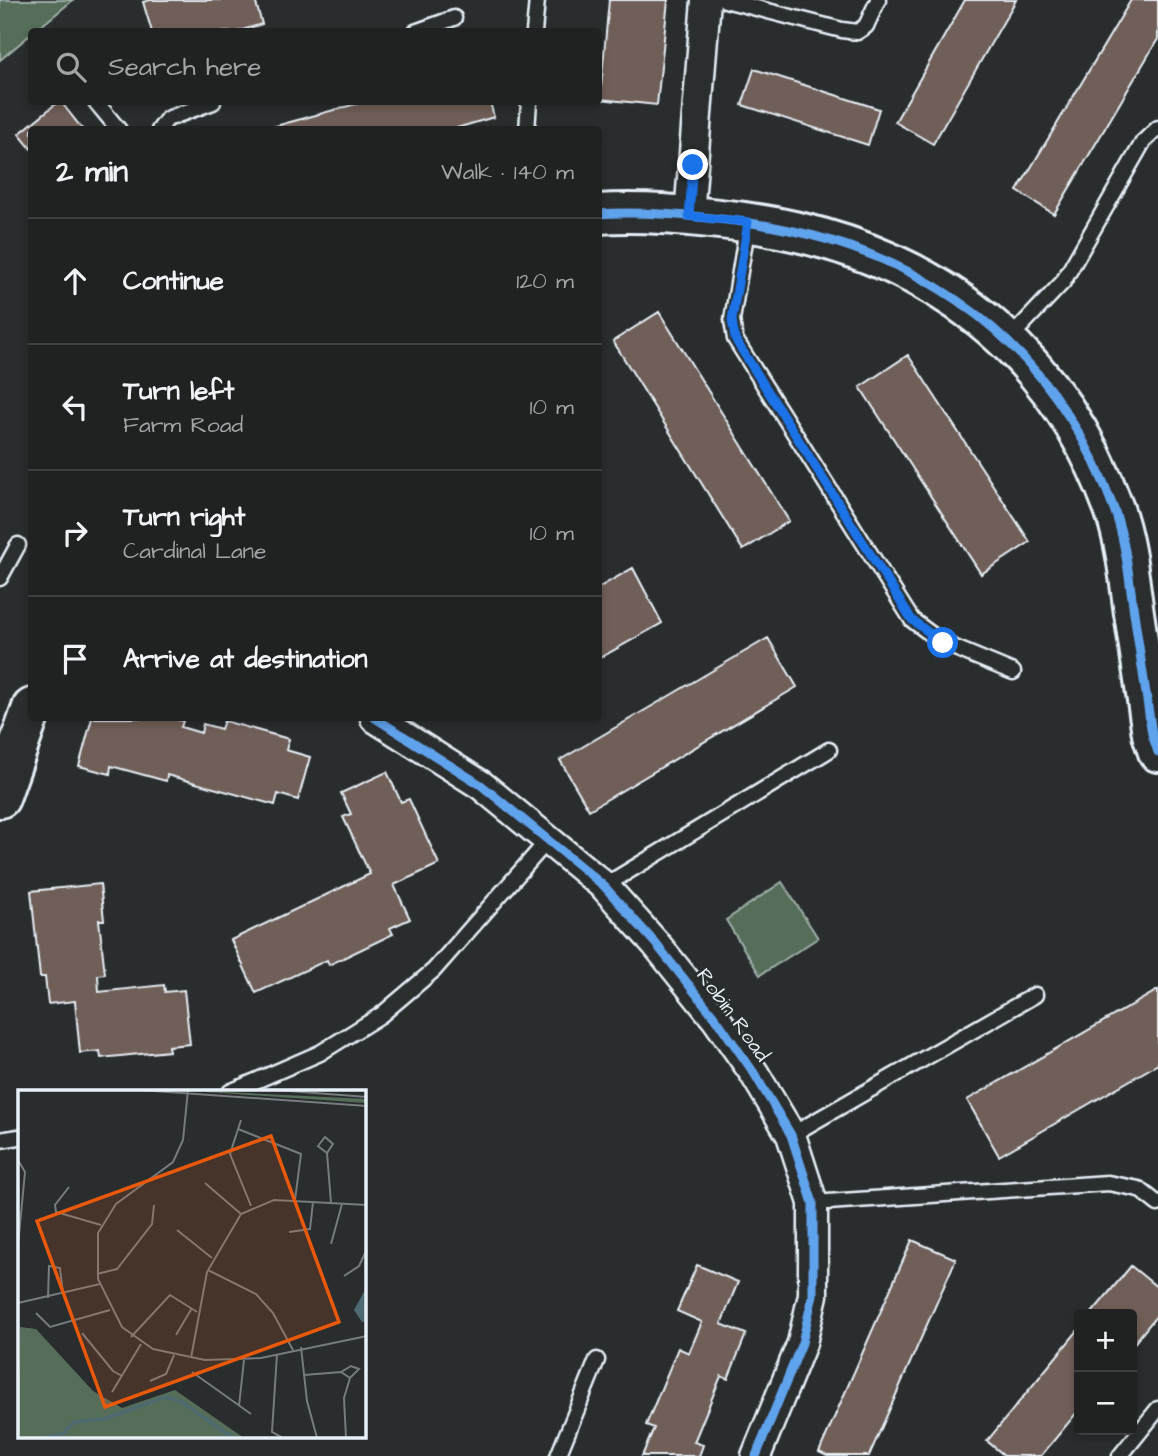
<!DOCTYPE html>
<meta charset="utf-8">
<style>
body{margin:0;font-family:"Architects Daughter",sans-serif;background:#282a2a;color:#f1f3f6}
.controls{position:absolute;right:21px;bottom:21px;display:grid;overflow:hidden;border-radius:7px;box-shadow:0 4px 10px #0003}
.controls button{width:63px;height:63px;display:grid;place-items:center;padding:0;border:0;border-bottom:2px solid #3d3f40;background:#202222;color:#f1f3f6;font:35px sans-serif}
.stop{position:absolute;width:21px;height:21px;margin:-16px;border:5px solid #1a73e8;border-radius:50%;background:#fff}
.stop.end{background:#1a73e8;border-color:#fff;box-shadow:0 2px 7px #0008}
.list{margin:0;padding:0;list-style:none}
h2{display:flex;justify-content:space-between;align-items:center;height:91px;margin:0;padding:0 28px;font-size:30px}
h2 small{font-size:23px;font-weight:400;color:#a2a4a5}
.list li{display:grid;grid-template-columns:46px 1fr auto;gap:21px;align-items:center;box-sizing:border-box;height:126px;padding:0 28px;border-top:2px solid #3d3f40}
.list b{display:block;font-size:26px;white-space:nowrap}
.list p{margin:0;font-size:23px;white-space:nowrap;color:#a2a4a5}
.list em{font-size:23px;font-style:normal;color:#a2a4a5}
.icon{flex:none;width:38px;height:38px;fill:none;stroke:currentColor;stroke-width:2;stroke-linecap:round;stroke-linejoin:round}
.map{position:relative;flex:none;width:1158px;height:1456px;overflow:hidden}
.search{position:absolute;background:#202222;box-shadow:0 4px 10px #0003;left:28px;top:28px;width:574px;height:77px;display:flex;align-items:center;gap:18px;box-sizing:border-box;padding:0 24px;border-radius:7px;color:#a2a4a5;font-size:26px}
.panel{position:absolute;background:#202222;box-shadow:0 4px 10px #0003;left:28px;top:126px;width:574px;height:595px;border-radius:7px}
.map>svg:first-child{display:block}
</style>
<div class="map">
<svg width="1158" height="1456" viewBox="0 0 1158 1456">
<rect width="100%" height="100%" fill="#2a2d2e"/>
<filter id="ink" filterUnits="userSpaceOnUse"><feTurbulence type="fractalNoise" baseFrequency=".0143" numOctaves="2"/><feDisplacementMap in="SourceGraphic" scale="14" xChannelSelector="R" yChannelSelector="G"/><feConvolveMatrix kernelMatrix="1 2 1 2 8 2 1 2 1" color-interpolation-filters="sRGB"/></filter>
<g filter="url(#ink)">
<path fill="#566d5a" stroke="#9fafa9" stroke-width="2" d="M0,0h73l-38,31 -3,1 -1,2 -31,26z
M782,882l36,56 -58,37 -34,-55z"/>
<path fill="#705e58" stroke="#e8f1f8" stroke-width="2" d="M150,0h105l7,24 -26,8h-84l-9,-30z
M609,0h59l-11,105 -57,-6z
M965,0h51l-83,144 -38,-22z
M1131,0h27v39l-104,175 -37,-23z
M754,69l125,40 -11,36 -126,-40z
M58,102h3l22,28h-51v20l-13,-16z
M363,102h127l4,15 -44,13h-178v-3z
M659,312l130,209 -46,29 -130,-209z
M908,355l122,187 -49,32 -121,-187z
M633,568l29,55 -64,36v-71z
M768,638l29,49 -208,123 -29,-50z
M92,718h79l12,3 -2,6 20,6 2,-9 18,5 3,-8 65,18 -3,11 24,7 -12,43 -20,-6 -3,11 -108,-30 -1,6 -55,-15 -1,8 -31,-8z
M387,772l14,30 8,-3 30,65 -45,21 16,34 -20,9 3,6 -64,31 -2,-5 -71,33 -25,-53 139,-66 -27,-57 8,-3 -10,-21z
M100,884l4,36h-5l6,54 -7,1 1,17 65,-7 1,7 19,-2 6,54 -22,2 1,5 -68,7 -1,-7 -20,2 -5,-52 -27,3 -3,-27h-5l-9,-86z
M1158,990v74l-159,92 -32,-56z
M912,1240l44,19 -87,197h-42l-8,-4z
M697,1265l41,17 -17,42 25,10 -18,45 -7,-3 -27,66 9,3 -4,11h-57l12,-28 -8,-3 32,-77 11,5 13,-31 -25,-11z
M1131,1266l27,22v26l-26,32v-32h-41z
M1079,1329v81l-38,46h-36l-18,-15z"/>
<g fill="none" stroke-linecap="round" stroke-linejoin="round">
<defs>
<path id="lane" d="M725,0l117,30 15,2 9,-6 12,-26
M415,32l39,-14
M534,32l3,-32
M96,102l23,28
M159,130l8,-11 46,-17
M527,130l2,-28
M748,223l-16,97 3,19 177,281 31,23 70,29
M1009,339l54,-57 80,-140 15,-14
M0,578l18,-33
M604,886l225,-136
M230,1092l90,-39 61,-38 53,-45 115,-131
M791,1135l244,-140
M0,1140l19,-3
M813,1203l295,-20 31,6 19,15
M558,1456l39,-96
M1120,1456l38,-47"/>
<path id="street" d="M689,216l17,-216
M375,718l106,67 123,101 52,58 61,76 37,53 37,62 22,68v92l-11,48 -46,113"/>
<path id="secondary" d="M598,214c37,-3 75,0 112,4 189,17 337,107 404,291 12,33 15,69 20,104 6,40 12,80 18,121l6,18
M0,798l32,-90"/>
</defs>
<use href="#lane" stroke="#e8f1f8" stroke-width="19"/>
<use href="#street" stroke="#e8f1f8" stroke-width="33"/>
<use href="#secondary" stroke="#e8f1f8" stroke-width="44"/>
<use href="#lane" stroke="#2a2d2e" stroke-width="14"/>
<use href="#street" stroke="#2a2d2e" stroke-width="28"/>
<use href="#secondary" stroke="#2a2d2e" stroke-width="38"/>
<defs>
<path id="cycleway" d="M598,214c37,-3 75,0 112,4 189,17 337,107 404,291 12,33 15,69 20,104 6,40 12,80 18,121l6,18
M375,718l106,67 123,101 52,58 61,76 37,53 37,62 22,68v92l-11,48 -46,113"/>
</defs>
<use href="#cycleway" stroke="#2a2d2e" stroke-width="13"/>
<use href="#cycleway" stroke="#60a3ed" stroke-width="9"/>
</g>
</g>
<g fill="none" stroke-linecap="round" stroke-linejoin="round" filter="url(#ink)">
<path stroke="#1a73e8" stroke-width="9" d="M693,165l-4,51 59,6 -16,98 3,19 177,281 31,23"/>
</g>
<g text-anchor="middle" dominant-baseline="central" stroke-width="5" stroke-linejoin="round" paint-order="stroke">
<g font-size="21" fill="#e8f1f8" stroke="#2a2d2e">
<text transform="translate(733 1015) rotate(54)">Robin Road</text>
</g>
</g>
<g transform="translate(18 1090)">
<rect width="348" height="348" fill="#2a2d2e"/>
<path d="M188,1l160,8v4l-160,-11zM2,237l16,2 57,62 29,17 53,-18 69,48h-226z" fill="#566d5a"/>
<path d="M348,198v34h-4l-8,-12z" fill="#4d6a70"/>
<path fill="none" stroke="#4d6a70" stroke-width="3.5" d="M25,348l20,-4 11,-12 30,-3 61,-22 17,5 51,36"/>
<path fill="none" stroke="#767b7f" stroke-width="2" d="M121,0l228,16M170,0l-5,50 -10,22 -57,42 -18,29v46l24,48 31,22 52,11 56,-2 106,-22M258,0l91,7M223,30l-11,34 21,52M220,39l63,25 -6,46M309,63l-9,-7 7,-9 8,7 -6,9 4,50M0,70l7,12 -7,73M187,93l36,31M51,97l-14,18 1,7 45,13M159,140l35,28M271,142l21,-3 3,-27M313,154l11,-40M190,180l48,24 17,19 20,37M79,184l20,-5 35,-45 2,-19M326,186l15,-10 8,-17M30,208l1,-32 11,2 3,26M0,213l82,-19M18,223l14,14 60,-17M64,243l31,38 9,5M158,245l16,-27M113,247l39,-42 27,17M283,257l6,54 10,37M259,264l-5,78 11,6M173,268l16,-86 34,-58 33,-14 93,5M174,282l59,42M286,285l37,-3 10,-6 8,3 -9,9 -9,-6M132,291l16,-7 8,-19M94,302l29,-48M221,316l5,-46M328,348l-2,-40 6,-20"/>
<path fill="#e8590c" fill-opacity="0.15" stroke="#e8590c" stroke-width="3.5" d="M253,46l68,186 -234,85 -68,-186z"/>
<rect width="348" height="348" fill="none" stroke="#e8f1f8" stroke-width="3.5"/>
</g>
</svg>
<div class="controls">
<button>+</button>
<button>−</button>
</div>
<div class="stop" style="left:943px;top:643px"></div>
<div class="stop end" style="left:693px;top:165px"></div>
<div class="search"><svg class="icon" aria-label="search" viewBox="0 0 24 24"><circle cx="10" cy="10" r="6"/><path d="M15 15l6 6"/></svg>Search here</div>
<section class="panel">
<h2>2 min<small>Walk · 140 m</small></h2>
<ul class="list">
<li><svg class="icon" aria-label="ahead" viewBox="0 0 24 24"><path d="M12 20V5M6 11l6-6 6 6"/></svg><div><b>Continue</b></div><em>120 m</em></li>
<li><svg class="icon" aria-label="left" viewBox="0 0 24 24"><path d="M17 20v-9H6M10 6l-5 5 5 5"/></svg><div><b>Turn left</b><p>Farm Road</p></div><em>10 m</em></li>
<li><svg class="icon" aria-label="right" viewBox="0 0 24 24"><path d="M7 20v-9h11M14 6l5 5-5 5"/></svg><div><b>Turn right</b><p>Cardinal Lane</p></div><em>10 m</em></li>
<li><svg class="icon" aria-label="arrive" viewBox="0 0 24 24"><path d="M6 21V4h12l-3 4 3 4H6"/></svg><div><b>Arrive at destination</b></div></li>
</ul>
</section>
</div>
